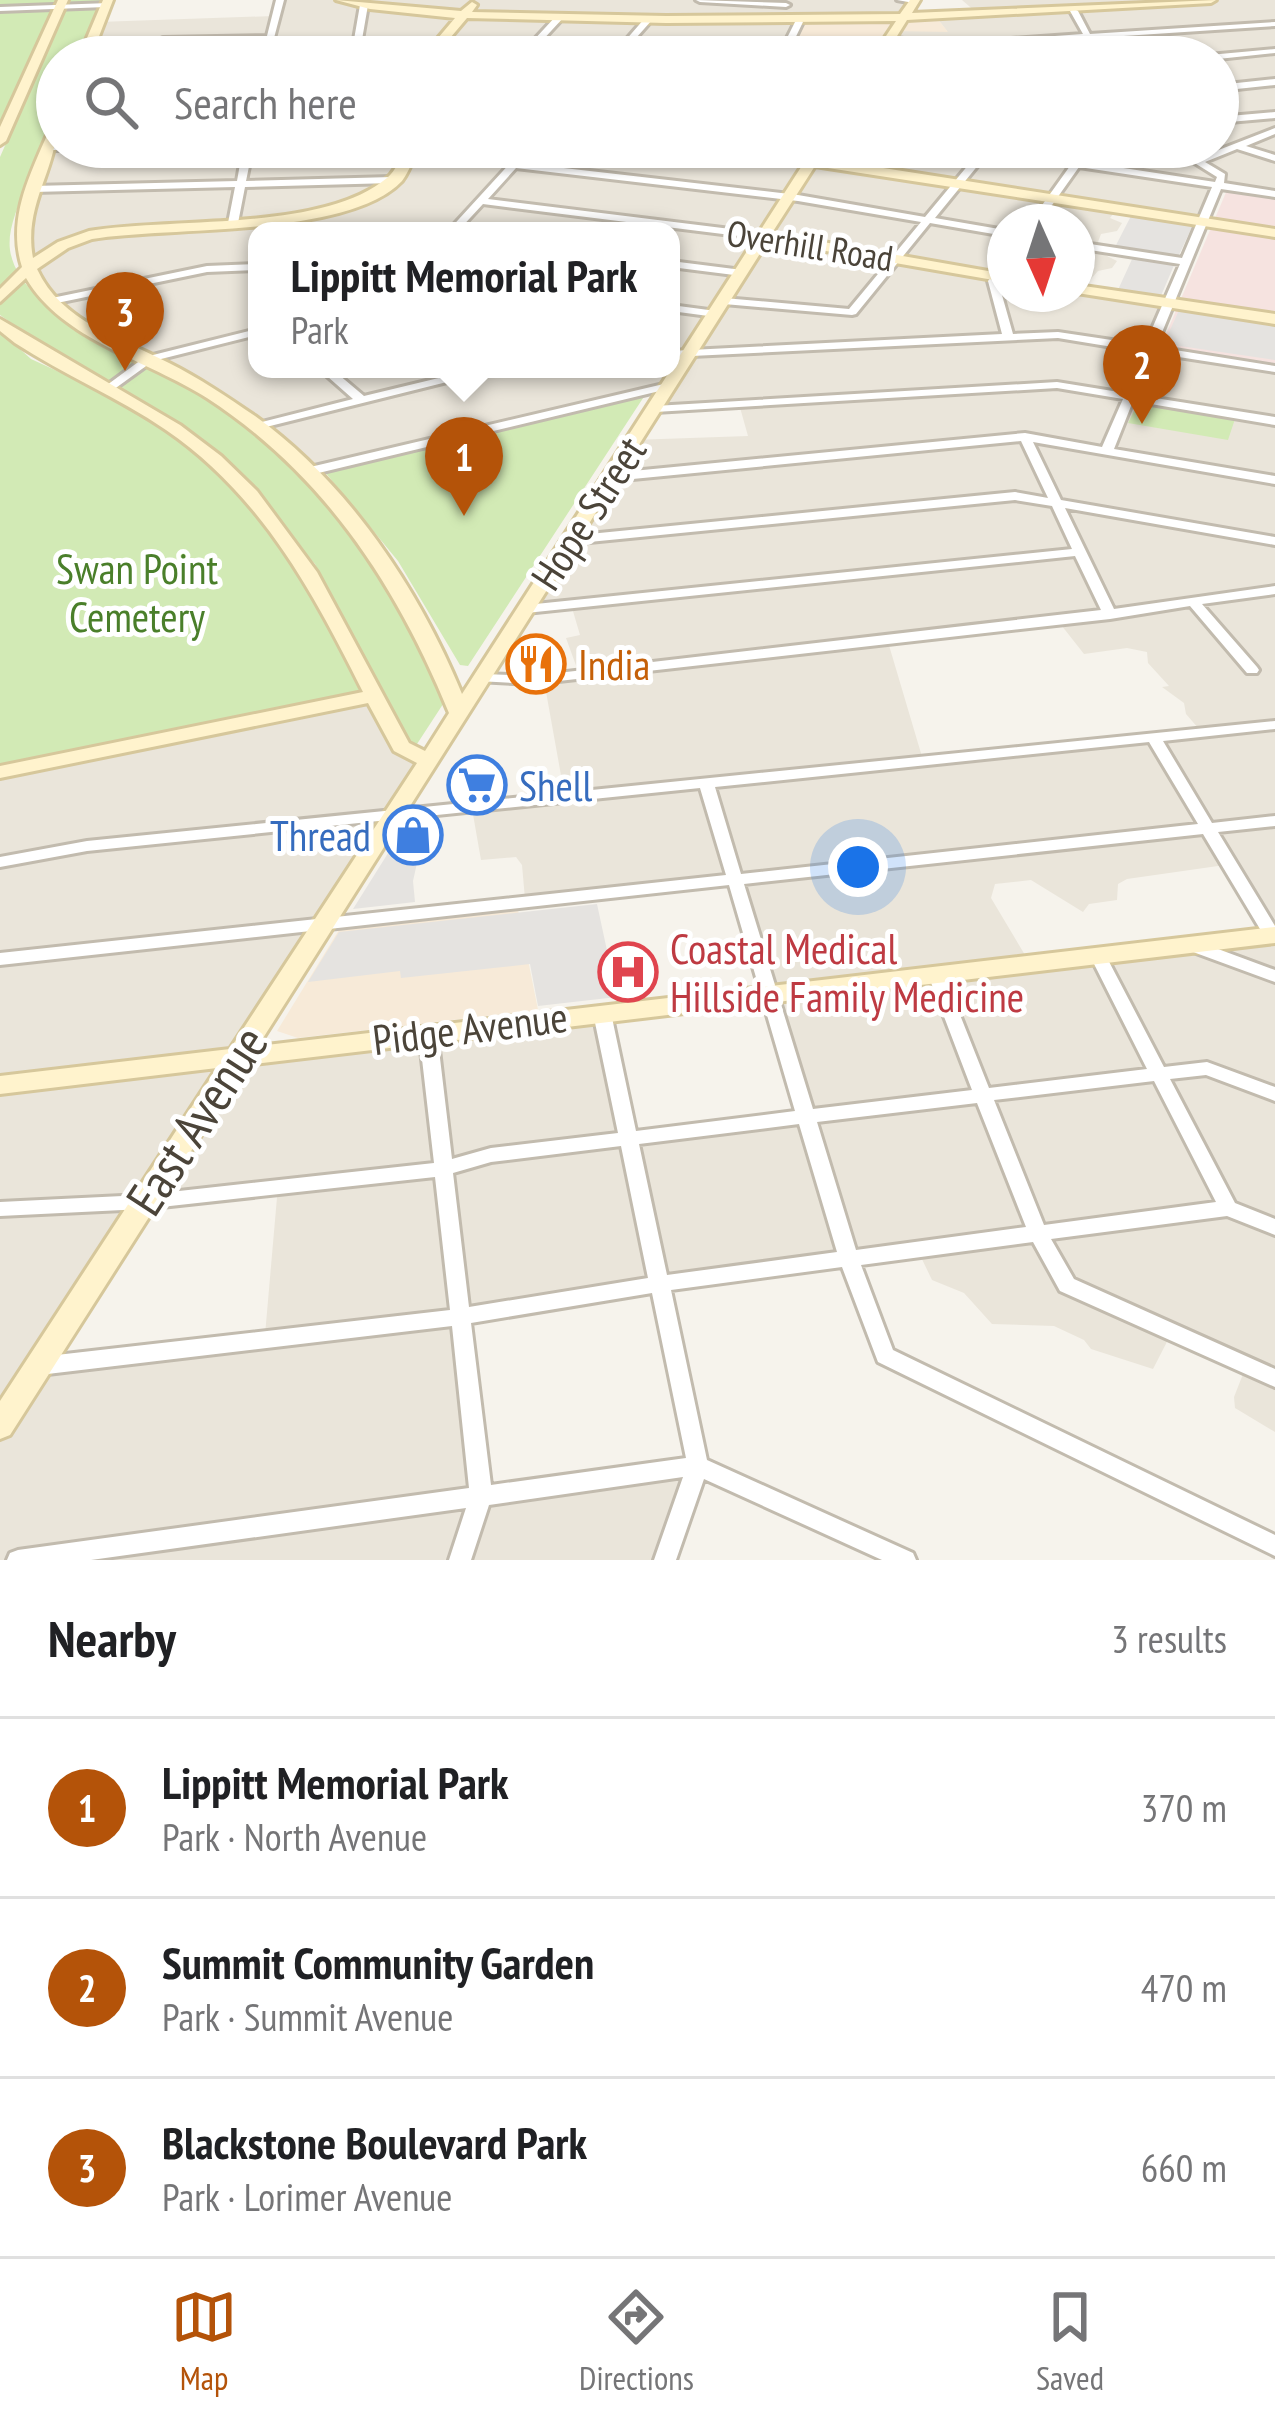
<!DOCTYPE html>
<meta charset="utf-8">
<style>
body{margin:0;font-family:"PT Sans Narrow",sans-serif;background:#f6f6f6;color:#202124}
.compass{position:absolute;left:987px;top:204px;width:108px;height:108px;border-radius:50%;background:#fff;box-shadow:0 3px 9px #0004;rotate:177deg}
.you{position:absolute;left:858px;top:867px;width:42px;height:42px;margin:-30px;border:9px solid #fff;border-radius:50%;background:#1a73e8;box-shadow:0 0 0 18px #1a73e833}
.badge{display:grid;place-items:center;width:78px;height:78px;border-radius:50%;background:#b45309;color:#fff;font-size:39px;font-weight:700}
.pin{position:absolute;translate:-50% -99px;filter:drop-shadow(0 3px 6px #0008)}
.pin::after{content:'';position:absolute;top:63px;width:42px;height:36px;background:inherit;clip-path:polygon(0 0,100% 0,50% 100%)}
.popup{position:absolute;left:248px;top:222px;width:432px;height:156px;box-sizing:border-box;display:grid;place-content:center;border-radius:24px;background:#fff;filter:drop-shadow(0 3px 9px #0005);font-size:39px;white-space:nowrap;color:#757577}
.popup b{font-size:45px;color:#202124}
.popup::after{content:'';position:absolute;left:50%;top:100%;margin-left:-24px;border:24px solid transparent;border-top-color:#fff}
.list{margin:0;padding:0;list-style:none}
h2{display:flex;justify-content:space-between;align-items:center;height:156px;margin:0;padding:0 48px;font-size:51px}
h2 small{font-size:39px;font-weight:400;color:#757577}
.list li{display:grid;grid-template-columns:78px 1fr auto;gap:36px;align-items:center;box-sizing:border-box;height:180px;padding:0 48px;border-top:3px solid #e0e0e0}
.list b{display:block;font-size:45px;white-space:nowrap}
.list p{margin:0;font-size:39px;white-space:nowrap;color:#757577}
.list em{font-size:39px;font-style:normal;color:#757577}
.icon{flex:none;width:66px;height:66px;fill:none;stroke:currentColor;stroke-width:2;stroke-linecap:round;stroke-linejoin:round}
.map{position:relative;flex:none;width:1275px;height:1560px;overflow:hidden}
.search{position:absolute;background:#fff;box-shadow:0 3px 9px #0004;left:36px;right:36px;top:36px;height:132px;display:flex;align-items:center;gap:30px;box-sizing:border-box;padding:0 42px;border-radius:66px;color:#757577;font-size:45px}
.sheet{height:696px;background:#fff}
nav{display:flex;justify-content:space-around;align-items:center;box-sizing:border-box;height:168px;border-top:3px solid #e0e0e0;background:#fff;font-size:33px;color:#757577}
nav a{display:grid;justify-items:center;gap:6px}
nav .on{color:#b45309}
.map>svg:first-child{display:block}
</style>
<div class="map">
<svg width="1275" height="1560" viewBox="0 0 1275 1560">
<rect width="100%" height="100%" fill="#f6f3ec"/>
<path fill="#eae5da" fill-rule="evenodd" d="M279,0h635l-12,17 -122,36 30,4h-726l14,-35 176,-6z
M962,0h313v193l-57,-8 -16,36 -85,-12 -7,9 12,5 -5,8 -16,3 -6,16 22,11 -5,7 -14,3 -15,17 84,14 -19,44 127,22v1064l-40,-24 -1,-11 11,-28 -74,-35 -18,35 -62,-20 -7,-9 -30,-14 -62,-2 -28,-31 -32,-13 -12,-25 -456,57 21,177 207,-26 -27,97h-665v-791l373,-75 26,48 27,10 -186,297 354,-38 34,127 177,-19 -72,-239 -208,19 -3,-34 -6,-8 -35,3 -10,-57 93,-11 -21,-117 35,-4 -12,-33 14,-3 -10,-34 -45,4 107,-165 116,-4 -9,-32 -86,4 10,-23 -357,86 -53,-46 -182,-106 -18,-17 -32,-58 36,-120v23h725l83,9 1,-8 6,-1h346v-90h-299l17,-11 -48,-9 5,-6h54l-11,-14 41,-4zM1005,222h72v72h-72zM257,231h414v138h-414zM1058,621l26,33 43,-6 20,4 1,11 21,23 -7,1 22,16 2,11 13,15 -276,31 -35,-118zM1225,865l44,67 -241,28 -37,-62 4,-14 36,-4 52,32 6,-8 28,-4 1,-16 9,-5zM278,1186l-13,149 -225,25 106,-160z"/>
<path fill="#f7ead8" d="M936,17l12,15 -55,-1 -4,7 49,6 -19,13 -140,-4 18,-31z
M518,910l20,100 -240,28 -21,-7 62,-101z"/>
<path fill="#f6e3e0" d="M1227,190l48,7v168l-114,-19z"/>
<path fill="#d2eab5" d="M0,0h63l-32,70 -9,2 6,4 -28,60z
M69,0h33l-22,57h-23c0,20 4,45 -2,64 -10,36 -50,93 -45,129 9,65 141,115 192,147 121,77 181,176 245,301l-30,46 -13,-1 -89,-179 -92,-103 51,60 99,173 -373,75v-438l31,28 148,68c-59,-39 -122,-70 -179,-112v-158z
M647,392l-179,274 -8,-1 -62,-104 -74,-90z
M1138,403l97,16 -7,21 -100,-17z"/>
<path fill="#e5e3e0" d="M1131,216l62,9 -15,32 -63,-10z
M1133,257l42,6 -15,35 -43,-6z
M1180,308l95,15v37l-102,-15 -8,-4z
M390,850l29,4 -6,27 2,21 -62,7z
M597,904l20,93 -79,9 -8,-42 -129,14 -1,-7 -92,11 31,-50z"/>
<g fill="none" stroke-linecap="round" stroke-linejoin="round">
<defs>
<path id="street" d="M276,0h8l-15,57h-8l4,-16 -102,1 -4,-2 4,-2 104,-2z
M696,0l90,3 4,2 -4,2 -86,-5z
M897,0h20l1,1 -4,2z
M109,3v4h-3l-106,4v-4z
M364,3l4,2 -9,52h-8l9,-52z
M1074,9l4,2 12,23 185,-12v4l-182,12 10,19h-8l-10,-18 -138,10 -62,-10 4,-2 51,7 143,-10 -13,-23z
M557,15l7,2 -37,40h-9z
M645,18l7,2 -16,18 144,14 15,-30 4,-2 4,2 -15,31 16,4h-29l-143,-15 -12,15h-9z
M970,49l45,6 4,2 -52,-4v-4z
M1275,49v4l-57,6 -13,-2 4,-2z
M1275,79v6l-57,6v-6z
M1275,112v6l-57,5v-6z
M1275,128v6l-29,12 29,9v6l-38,-12 -32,13 20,12 -1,9 51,8v6l-54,-8 -65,158 119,19v6l-122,-19 -17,42 139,22v8l-142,-24 -19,48 161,27v8l-242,-42 28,58 214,37v8l-210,-37 49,101 161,-23v8l-73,10 55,63 2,3 -2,3h-10l-57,-67 -80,13 -578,65 -54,-3 -2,-3 7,-4 49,2 569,-66 -26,-54 -549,57 -7,-4 7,-4 546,-56 -20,-43 -37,-6 -446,44 -6,-4 6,-4 446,-44 33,6 -27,-57 -409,40 -6,-4 6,-4 413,-40 77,14 21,-48 -66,-11 -402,24 -6,-3 6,-3 402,-24 68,11 18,-41 -85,-14 -387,19v-6l331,-17 -14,-53 13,-17 4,-1v10l-7,8 15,53 45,-2 87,13 35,-81 -103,-16v-6l105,16 30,-71 -133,-20 -39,55h-10l40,-56 -82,-13 -53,65 70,12v6l-75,-13 -74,91 -4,1 -128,-11 -5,-3 5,-3 125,11 72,-87 -123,-21 -282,-33 -28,31 275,34 5,3 -5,3 -280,-35 -25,27h-10l77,-84h10l-15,16 278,32 127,22 54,-65 -18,-5h32l81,14 16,-14h10l-16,15 131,20 2,-5 -48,-30h11l18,11z
M49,145h8v2h43l-5,3h-49l-2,-2z
M243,147h10l-7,34 146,-4 5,3 -5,3 -147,4 -7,36 -5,3 -5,-3 7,-36 -202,5 -5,-3 5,-3 204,-5z
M684,147h29l98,11 5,3 -5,3 -122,-14z
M671,261l71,9 5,3 -5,3 -71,-9z
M257,264v6l-50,2 -155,32 -5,-3 5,-3 155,-32z
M671,305l45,6 5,3 -5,3 -45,-6z
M257,329v6l-104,26 -40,29h-8l-2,-2 42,-31z
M319,369h13l32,27 83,-20 -7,-7h13l8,8 -2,2 -197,49h-8v-4l99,-25z
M668,383l4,1v4l-366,88 -6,-4 6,-4z
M1275,721v8l-112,12 49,82 63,-7v10l-57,6 57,94v14l-9,-1 -63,-105 -459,50 69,225 159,-19 -45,-118 2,-4h12l2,4 46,116 158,-19 -58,-115 2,-4h12l2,4 59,113 43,-5 68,25v14l-69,-26 -36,4 65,124 40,16v16l-48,-19 -176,23 23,40 201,90v18l-215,-96 -27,-49 -172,23 32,85 382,185v21l-397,-194 -36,-95 -171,23 36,170 206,93 3,7h-34l-178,-81 -28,81h-22l29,-83 -194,28 -18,55h-22l17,-52 -375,52h-84l3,-7 8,-3 451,-62 -17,-162 -413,49 -7,-3 -3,-6 3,-6 7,-3 411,-47 -15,-133 -292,32 -143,7v-14l143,-7 291,-32 -15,-130 3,-4h12l3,4 15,126 39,-11 127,-15 -25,-120 3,-4h12l3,4 25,118 159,-20 -66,-226 -729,80v-12l726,-78 -26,-87 -613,63 -87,16v-10l87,-16zM1149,742l49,82 -457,50 -26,-87zM1154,1081l62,121 -172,23 -50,-125zM977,1103l49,124 -170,23 -39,-128zM799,1124l38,128 -170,23 -28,-131zM621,1146l27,132 -179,29 -16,-134 38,-11zM652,1293l34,165 -195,27 -20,-162z
M1191,939l84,31v12l-90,-33 -2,-4 2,-4z"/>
<path id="secondary" d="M58,0h10l-62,141 -6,4v-18z
M103,0h10l-22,57h-12z
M336,0l125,11 11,-9 5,3 -5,7 194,4 234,-2 10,-14h10l-8,13 304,-13 -5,3 -304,17 -23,37h-12l24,-36 -230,2 -199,-5 -33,39h-12l33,-39 -85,-9z
M57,122c0,49 -34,82 -24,136l25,-16 31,-11c83,-14 233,1 298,-53 9,-7 13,-20 19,-31h12c-4,10 -9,25 -16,34 -54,57 -233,45 -310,58l-24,9 -31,21c24,53 84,69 132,94 30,15 58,34 86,53 93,67 164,173 207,278l352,-547h12l-7,11 456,71v8l-460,-71 -43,67 233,41v8l-237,-41 -510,805 1017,-119v16l-1029,122 -236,370 -10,4v-38l217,-333 -217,26v-18l230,-27 187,-286 -23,-12 -26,-48 -368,75v-12l363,-74c-50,-100 -102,-197 -197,-262 -48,-33 -102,-55 -151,-87l-15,-12v-12l180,106 41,31 36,35 60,81 92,171 16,8 24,-38c-52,-127 -125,-239 -242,-315 -58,-37 -145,-58 -181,-120l-26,24v-13l22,-22c-16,-50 10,-96 29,-141z
M1077,285l198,29v10l-198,-31z"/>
</defs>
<use href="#street" stroke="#c2bbae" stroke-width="6"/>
<use href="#secondary" stroke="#d6c79b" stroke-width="6"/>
<use href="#street" fill="#fff" fill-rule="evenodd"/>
<use href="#secondary" fill="#fff3cd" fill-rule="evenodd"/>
</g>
<defs>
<symbol id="restaurant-ring" viewBox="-11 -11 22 22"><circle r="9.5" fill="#fff" stroke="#e8710a" stroke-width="1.5"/><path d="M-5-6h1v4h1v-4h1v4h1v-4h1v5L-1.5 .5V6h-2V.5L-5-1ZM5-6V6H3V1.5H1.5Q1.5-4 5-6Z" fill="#e8710a"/></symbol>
<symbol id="supermarket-ring" viewBox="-11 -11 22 22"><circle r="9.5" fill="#fff" stroke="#3f7fe0" stroke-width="1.5"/><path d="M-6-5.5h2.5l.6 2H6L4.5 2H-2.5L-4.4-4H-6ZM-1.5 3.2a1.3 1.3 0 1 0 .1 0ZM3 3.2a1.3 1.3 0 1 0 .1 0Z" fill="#3f7fe0"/></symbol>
<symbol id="shop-ring" viewBox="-11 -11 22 22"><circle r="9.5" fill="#fff" stroke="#3f7fe0" stroke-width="1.5"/><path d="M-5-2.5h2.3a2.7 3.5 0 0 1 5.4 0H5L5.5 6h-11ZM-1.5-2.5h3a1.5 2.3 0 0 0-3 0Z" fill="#3f7fe0"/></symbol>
<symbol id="hospital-ring" viewBox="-11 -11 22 22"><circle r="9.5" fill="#fff" stroke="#e0444e" stroke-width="1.5"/><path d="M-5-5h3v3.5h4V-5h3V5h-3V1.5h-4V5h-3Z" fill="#e0444e"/></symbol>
</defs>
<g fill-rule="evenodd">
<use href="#restaurant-ring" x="503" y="631" width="66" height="66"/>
<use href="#supermarket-ring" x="444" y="752" width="66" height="66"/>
<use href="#shop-ring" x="380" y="802" width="66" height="66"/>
<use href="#hospital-ring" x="595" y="939" width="66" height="66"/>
</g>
<g text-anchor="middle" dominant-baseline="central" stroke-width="10" stroke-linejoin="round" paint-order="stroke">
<g font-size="36" fill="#4b4439" stroke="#fff">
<text transform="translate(810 245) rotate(9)">Overhill Road</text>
</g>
<g font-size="42" fill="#4b4439" stroke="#fff">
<text transform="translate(588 513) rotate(-57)">Hope Street</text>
<text transform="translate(470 1028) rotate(-7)">Pidge Avenue</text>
</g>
<g font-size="42" fill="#4a7f2a" stroke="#fff">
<text x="137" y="568">Swan Point<tspan x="137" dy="48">Cemetery</tspan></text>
</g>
<g font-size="42" fill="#c56008" stroke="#fff" text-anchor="start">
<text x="578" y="664">India</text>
</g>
<g font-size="42" fill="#366cbe" stroke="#fff" text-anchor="start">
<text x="519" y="785">Shell</text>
<text x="371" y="835" text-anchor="end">Thread</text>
</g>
<g font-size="42" fill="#be3a42" stroke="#fff" text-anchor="start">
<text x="670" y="948">Coastal Medical<tspan x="670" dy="48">Hillside Family Medicine</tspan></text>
</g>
<g font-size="51" fill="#4b4439" stroke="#fff">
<text transform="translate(196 1120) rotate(-57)">East Avenue</text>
</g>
</g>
</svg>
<svg class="compass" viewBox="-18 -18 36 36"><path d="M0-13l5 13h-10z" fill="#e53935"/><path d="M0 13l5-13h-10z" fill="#757577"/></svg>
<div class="you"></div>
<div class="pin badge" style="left:464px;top:516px">1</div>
<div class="popup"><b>Lippitt Memorial Park</b>Park</div>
<div class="pin badge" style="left:1142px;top:424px">2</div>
<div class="pin badge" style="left:125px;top:371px">3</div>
<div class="search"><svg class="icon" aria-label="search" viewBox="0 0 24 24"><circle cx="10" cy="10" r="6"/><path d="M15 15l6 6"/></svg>Search here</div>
</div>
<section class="sheet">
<h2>Nearby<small>3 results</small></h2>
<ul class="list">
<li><span class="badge">1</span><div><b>Lippitt Memorial Park</b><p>Park · North Avenue</p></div><em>370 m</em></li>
<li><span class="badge">2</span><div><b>Summit Community Garden</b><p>Park · Summit Avenue</p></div><em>470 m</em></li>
<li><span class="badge">3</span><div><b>Blackstone Boulevard Park</b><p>Park · Lorimer Avenue</p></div><em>660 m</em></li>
</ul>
</section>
<nav>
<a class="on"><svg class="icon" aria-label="map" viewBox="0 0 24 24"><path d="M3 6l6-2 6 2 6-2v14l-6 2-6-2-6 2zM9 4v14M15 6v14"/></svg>Map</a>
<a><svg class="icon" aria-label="directions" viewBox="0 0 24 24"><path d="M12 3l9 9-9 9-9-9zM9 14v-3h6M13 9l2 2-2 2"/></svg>Directions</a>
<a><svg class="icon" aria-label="saved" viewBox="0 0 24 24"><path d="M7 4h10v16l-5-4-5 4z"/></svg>Saved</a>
</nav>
